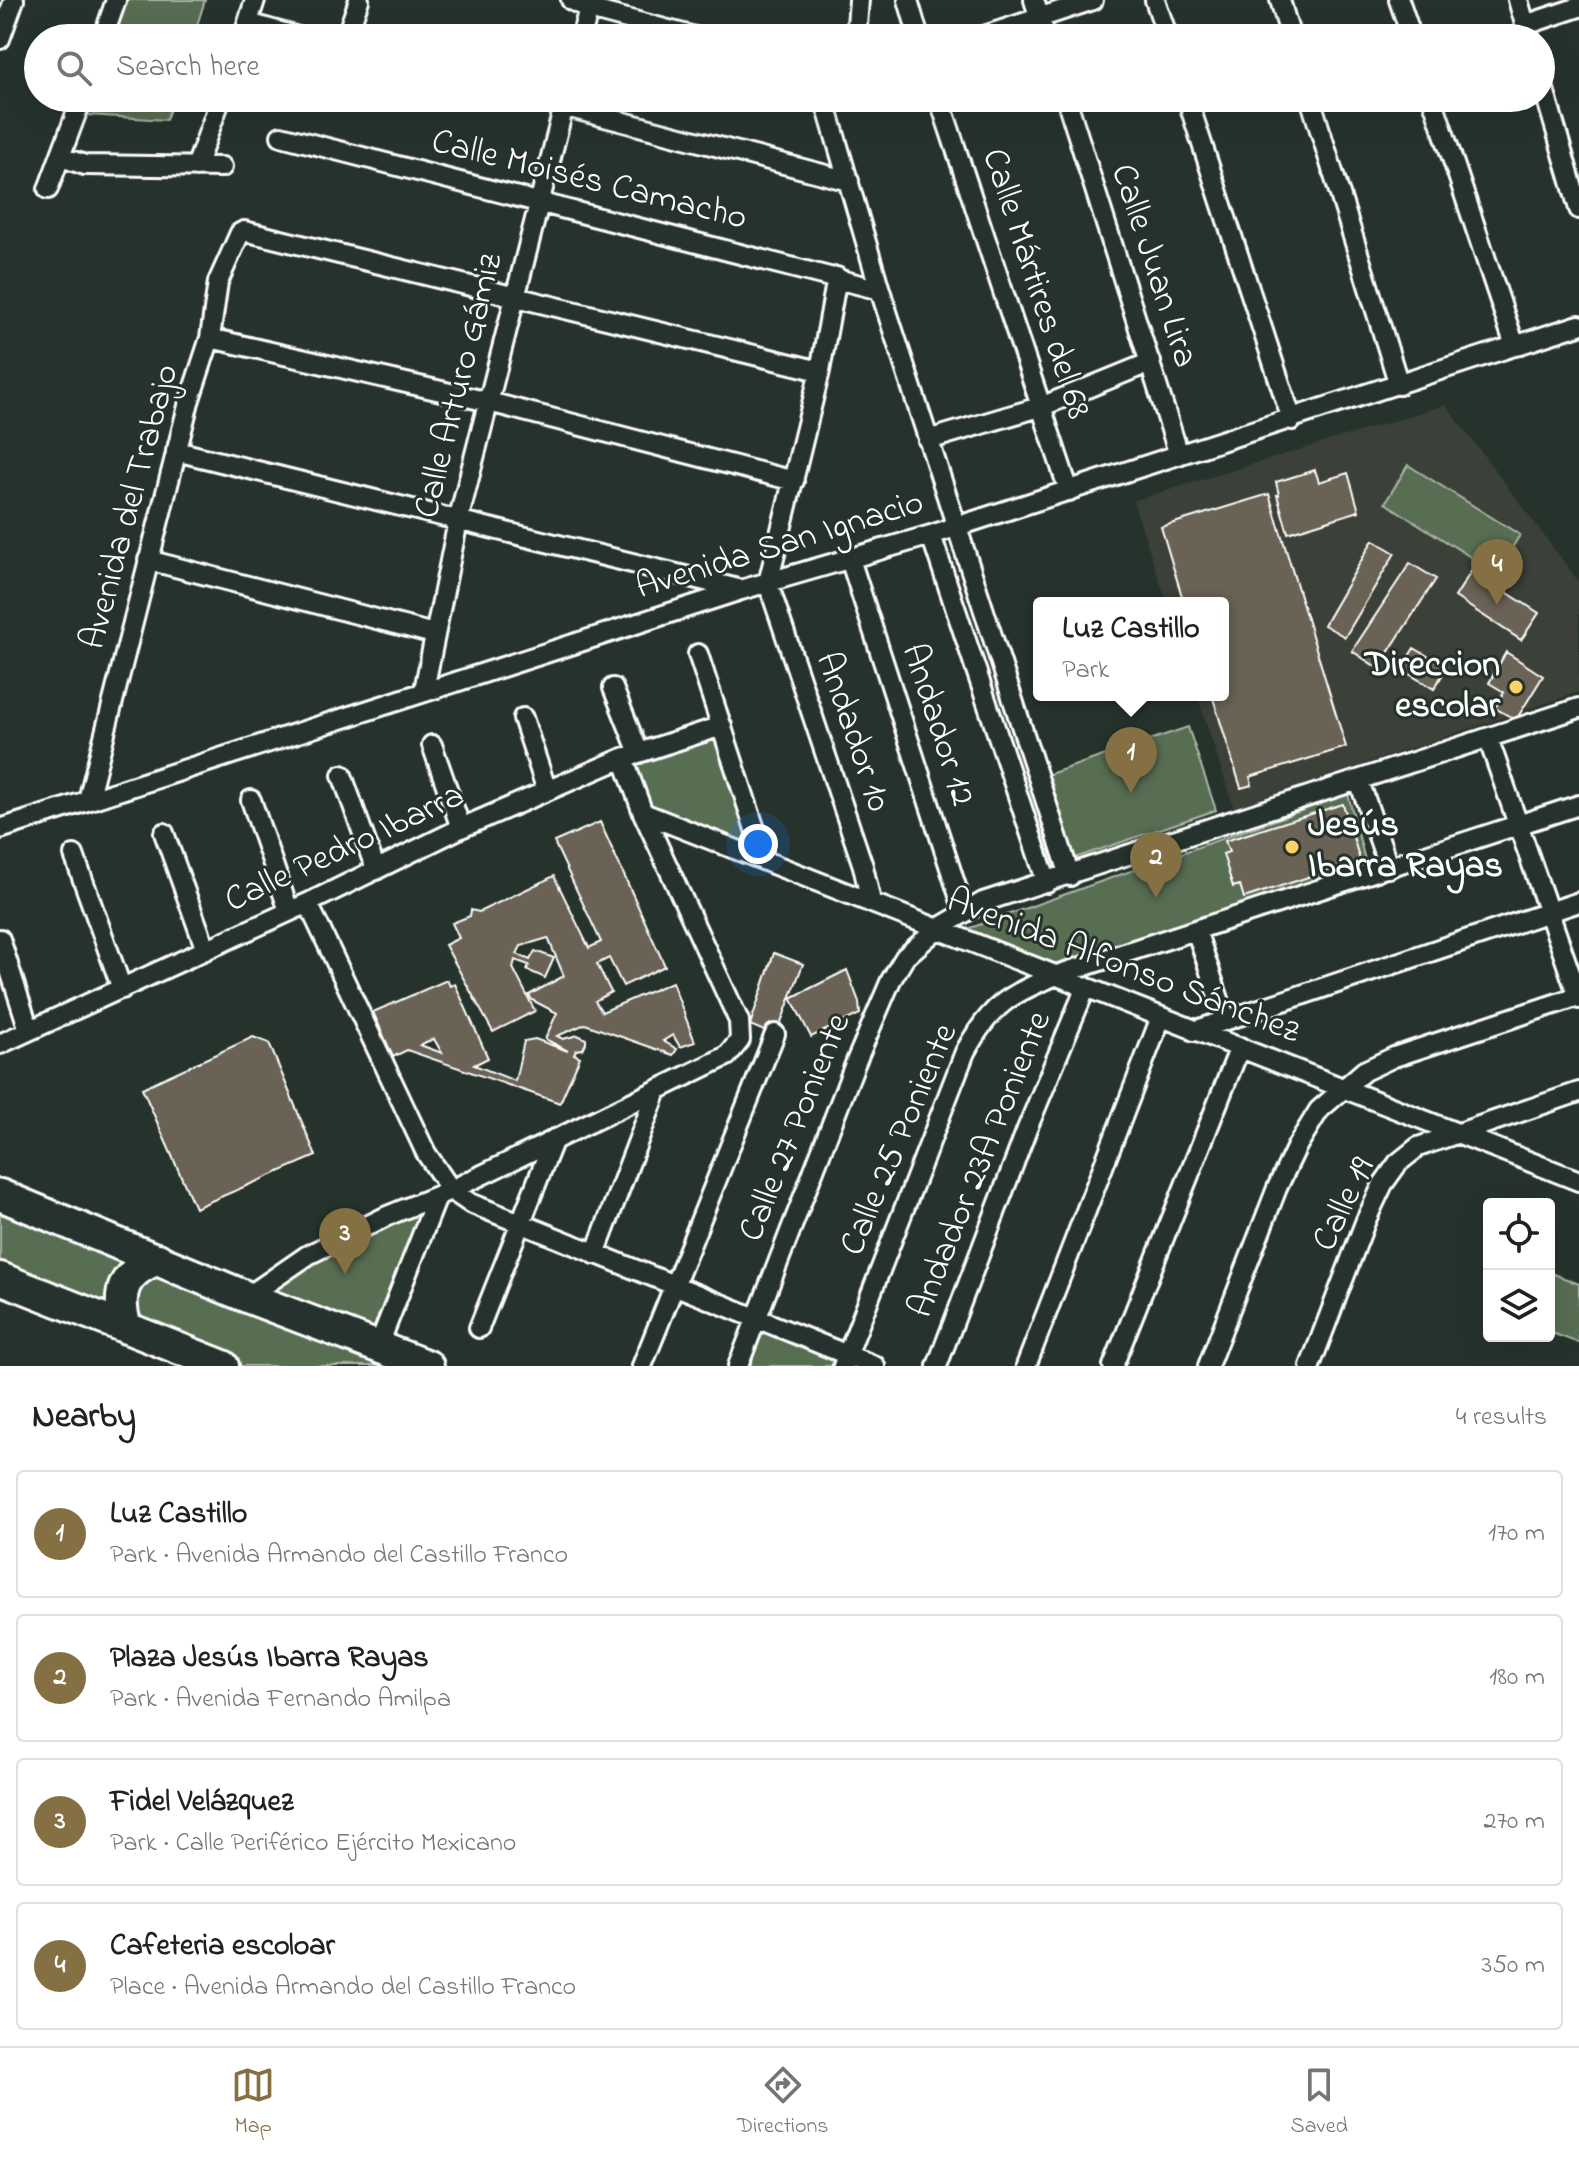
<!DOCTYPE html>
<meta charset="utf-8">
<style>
body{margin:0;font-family:"Indie Flower",sans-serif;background:#f2f2f2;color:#202124}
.controls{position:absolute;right:24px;bottom:24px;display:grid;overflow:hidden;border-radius:8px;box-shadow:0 8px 32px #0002}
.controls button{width:72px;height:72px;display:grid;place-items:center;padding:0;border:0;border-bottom:2px solid #e0e0e0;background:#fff;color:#202124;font:40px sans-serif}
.you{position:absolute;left:758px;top:844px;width:28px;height:28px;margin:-20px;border:6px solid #fff;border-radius:50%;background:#1a73e8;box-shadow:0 0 0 12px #1a73e833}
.badge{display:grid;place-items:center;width:52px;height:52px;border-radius:50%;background:#847042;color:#fff;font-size:26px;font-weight:700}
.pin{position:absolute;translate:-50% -66px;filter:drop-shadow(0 2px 4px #0008)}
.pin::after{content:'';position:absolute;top:42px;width:28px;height:24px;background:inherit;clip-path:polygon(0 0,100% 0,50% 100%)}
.popup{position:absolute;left:1033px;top:597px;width:196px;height:104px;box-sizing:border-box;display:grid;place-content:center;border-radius:8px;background:#fff;filter:drop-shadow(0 2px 6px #0005);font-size:26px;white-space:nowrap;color:#757577}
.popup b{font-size:30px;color:#202124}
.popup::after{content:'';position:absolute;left:50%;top:100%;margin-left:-16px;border:16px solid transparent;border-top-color:#fff}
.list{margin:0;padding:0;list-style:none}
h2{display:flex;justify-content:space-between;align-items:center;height:104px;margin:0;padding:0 32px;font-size:34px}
h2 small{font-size:26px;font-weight:400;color:#757577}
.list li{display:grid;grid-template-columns:52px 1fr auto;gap:24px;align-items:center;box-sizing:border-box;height:128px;margin:0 16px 16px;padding:0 16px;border:2px solid #e0e0e0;border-radius:8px}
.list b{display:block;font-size:30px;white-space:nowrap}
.list p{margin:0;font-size:26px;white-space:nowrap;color:#757577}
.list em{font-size:26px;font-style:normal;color:#757577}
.icon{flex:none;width:44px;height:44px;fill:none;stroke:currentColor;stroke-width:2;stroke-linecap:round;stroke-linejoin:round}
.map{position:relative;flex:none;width:1579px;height:1366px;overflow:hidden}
.search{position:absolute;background:#fff;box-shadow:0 8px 32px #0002;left:24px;right:24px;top:24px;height:88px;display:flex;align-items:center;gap:20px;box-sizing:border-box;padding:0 28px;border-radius:44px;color:#757577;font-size:30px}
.sheet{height:680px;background:#fff}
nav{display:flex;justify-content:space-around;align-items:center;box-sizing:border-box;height:112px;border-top:2px solid #e0e0e0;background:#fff;font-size:22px;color:#757577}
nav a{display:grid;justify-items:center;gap:4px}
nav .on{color:#847042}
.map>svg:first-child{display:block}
</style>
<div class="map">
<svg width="1579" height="1366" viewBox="0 0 1579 1366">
<rect width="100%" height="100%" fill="#26332d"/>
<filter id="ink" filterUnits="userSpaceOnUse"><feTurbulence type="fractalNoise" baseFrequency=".0125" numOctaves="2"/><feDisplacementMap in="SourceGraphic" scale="16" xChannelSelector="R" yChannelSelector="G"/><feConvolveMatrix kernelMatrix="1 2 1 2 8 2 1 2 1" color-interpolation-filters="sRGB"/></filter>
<g filter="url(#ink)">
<path fill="#3b4139" d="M1446,405l133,177v110l-345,116 -37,-113h26v-92h-56l-34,-102z"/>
<path fill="#586e52" stroke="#acb6a8" stroke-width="2" d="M128,0h77l-12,38h-79z
M94,98h80l-8,22 -78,-5z
M1408,465l112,70 -24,38 -111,-70z
M722,726l43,134 -122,-47 -20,-55z
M1188,727l28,83 -141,48 -28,-83z
M1348,794l18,70 -321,103 -89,-34z
M0,1197l146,61 -31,61 -115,-44z
M431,1202l-51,132 -115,-45 45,-31z
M151,1266l267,100h-190l-96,-37 -5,-36z
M1549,1272l30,12v59l-30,-11z
M757,1322l89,33 -5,11h-100z"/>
<path fill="#6b6254" stroke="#fff" stroke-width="2" fill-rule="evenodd" d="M1315,470l4,12 29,-9 11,38 -71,22 -11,-38h2l-3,-13z
M1269,494l77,253 -96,30 2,8 -11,3 -29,-93h11v-92h-39l-23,-76z
M1373,540l22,13 -50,84 -21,-12z
M1410,563l26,16 -58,89 -26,-17z
M1472,570l67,43 -18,27 -66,-43z
M1414,648l33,19 -13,22 -33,-20z
M1506,652l37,24 -27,44 -21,-12 9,-16 -15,-9z
M1343,804l17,56 -116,38 -4,-13 -7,2 -10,-33 6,-2 -4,-11z
M600,822l65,144 -42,20 -14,-28 -12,6 14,28 -16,9 7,11 70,-30 23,60 -15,5 -7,-12 -10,6 14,8 -4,6 -88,-31 -28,12 6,3 15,-4 8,4v4l-3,6 -7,1 -2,4 6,3 -20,46 -153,-53 -14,7 -20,-45 74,-32 3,6 5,-2 33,74 -14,7 41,16 9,-40 11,-2 33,12 -23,-12 12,-26 -25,-13 -3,-5 35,-19 -16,-38 -27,8 -4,8 13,6 5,-9 19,7 -9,20 -18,-8 2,-5 -14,-5 -2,8 22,43 -42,21 -48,-87 14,-7 -7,-15 18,-7 1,-6 8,2 75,-36 35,72 12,-6 -47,-100zM434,1039l8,14 -22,-8 6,-3z
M774,953l29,11 -27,72 -26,-11z
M847,970l12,32 1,12 -49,23 -20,-39z
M253,1037l16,6 47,113 -121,52 -53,-120z"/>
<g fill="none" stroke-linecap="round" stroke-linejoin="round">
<defs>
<path id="minor" d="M571,0l18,9 110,29
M908,0l11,38
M1034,0l12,38
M1155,0l13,38
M1280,0l11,38
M1399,0l13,38
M1518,0l11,38
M248,23l54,15
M1525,25l54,-18
M103,38l13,-38
M243,38l12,-38
M346,38l13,-38
M581,38l10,-38
M856,38l3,-38
M978,38l115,-38
M0,39l14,-39
M1541,79l38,130
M532,98l317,83
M824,98l56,192 190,586
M939,98l130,393
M1066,98l113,357
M1187,98l105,322
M1310,98l89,287
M1432,98l83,248
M281,136l599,154
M61,157l24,8 137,2
M196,167l25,-69
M48,189l34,-91
M210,338l279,64 305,79
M928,440l115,-34 108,-44
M176,451l562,138
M931,535l116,348
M850,559l114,352
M148,560l286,74
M768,583l95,283 8,36
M768,583l52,-212 17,-94
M698,654l67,206
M613,688l26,65
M424,690l34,-169 108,-423
M523,718l24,73
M1488,738l91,261
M432,745l29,83
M342,775l34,95
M1359,781l30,87
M88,800l101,-398 21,-64 8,-56 22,-49 4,-2 576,140
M251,800l38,111
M643,813l936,368
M0,829l741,-239 190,-55 648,-210
M164,833l42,117
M74,855l48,134
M308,903l118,250 25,37 19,13 405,163
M1196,930l30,90
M0,939l29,91
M1194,1031l385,-129
M0,1044l308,-141 153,-75 162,-70 99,-32
M595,1254l62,-163
M247,1297l61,-42 79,-39 64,-26 276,-134 13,-16 -1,-19 -96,-208 -20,-55
M479,1328l75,-189
M378,1347l59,-150
M642,1366l133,-332
M738,1366l117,-302 36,-84 14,-23 32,-28 46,-27 596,-194
M843,1366l122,-314c25,-46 44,-58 92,-77l522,-170
M937,1366l90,-237 59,-142
M1026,1366l135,-349
M1113,1366l127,-319
M1208,1366l69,-178 20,-42 22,-36 45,-39 30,-14 185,-61
M1310,1366l56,-146 17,-36 15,-21 20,-16 161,-55"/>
<path id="trunk" d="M0,1195l247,102 181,69
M0,1278l223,88
M126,1328c-10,-35 -4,-55 32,-69"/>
</defs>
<use href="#minor" stroke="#fff" stroke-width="24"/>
<use href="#trunk" stroke="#fff" stroke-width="36"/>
<use href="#minor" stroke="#26332d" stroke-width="18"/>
<use href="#trunk" stroke="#26332d" stroke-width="30"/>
</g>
</g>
<g fill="#ffd166" stroke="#26332d" stroke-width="3">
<circle cx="1516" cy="687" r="8"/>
<circle cx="1292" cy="847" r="8"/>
</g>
<g text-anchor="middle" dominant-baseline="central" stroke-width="6" stroke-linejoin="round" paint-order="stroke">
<g font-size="36" fill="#fff" stroke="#26332d">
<text transform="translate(589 181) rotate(14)">Calle Moisés Camacho</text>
<text transform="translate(1153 266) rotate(72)">Calle Juan Lira</text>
<text transform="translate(1035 284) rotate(72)">Calle Mártires del 68</text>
<text transform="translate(460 386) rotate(-76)">Calle Arturo Gámiz</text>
<text transform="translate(131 507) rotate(-75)">Avenida del Trabajo</text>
<text transform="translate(780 546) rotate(-17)">Avenida San Ignacio</text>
<text transform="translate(937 725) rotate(72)">Andador 12</text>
<text transform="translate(852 732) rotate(71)">Andador 10</text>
<text transform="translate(345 849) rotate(-25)">Calle Pedro Ibarra</text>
<text transform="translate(1123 967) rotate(21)">Avenida Alfonso Sánchez</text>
<text transform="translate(796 1128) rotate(-68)">Calle 27 Poniente</text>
<text transform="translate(900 1140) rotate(-67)">Calle 25 Poniente</text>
<text transform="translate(981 1165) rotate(-68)">Andador 23A Poniente</text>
<text transform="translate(1345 1205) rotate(-64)">Calle 19</text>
</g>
<g font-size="36" font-weight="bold" fill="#fff" stroke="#26332d" text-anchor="end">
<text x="1500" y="666">Direccion<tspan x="1500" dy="41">escolar</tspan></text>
<text x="1308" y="826" text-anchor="start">Jesús<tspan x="1308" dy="41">Ibarra Rayas</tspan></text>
</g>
</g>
</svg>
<div class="controls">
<button><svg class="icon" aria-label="locate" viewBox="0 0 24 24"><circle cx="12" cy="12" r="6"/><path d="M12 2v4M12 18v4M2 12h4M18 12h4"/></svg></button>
<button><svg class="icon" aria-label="layers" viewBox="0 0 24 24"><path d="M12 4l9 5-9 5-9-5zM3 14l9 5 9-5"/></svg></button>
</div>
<div class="you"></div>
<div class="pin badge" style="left:1131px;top:793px">1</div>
<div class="popup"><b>Luz Castillo</b>Park</div>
<div class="pin badge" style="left:1156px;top:898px">2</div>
<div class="pin badge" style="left:345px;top:1274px">3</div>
<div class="pin badge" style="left:1497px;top:605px">4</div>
<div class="search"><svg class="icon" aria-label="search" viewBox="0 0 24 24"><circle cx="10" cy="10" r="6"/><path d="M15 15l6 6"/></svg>Search here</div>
</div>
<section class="sheet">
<h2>Nearby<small>4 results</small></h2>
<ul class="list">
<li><span class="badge">1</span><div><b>Luz Castillo</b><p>Park · Avenida Armando del Castillo Franco</p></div><em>170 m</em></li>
<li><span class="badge">2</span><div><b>Plaza Jesús Ibarra Rayas</b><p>Park · Avenida Fernando Amilpa</p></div><em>180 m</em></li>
<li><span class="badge">3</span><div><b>Fidel Velázquez</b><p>Park · Calle Periférico Ejército Mexicano</p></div><em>270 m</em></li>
<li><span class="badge">4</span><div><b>Cafeteria escoloar</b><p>Place · Avenida Armando del Castillo Franco</p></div><em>350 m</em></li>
</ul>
</section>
<nav>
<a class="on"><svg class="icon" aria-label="map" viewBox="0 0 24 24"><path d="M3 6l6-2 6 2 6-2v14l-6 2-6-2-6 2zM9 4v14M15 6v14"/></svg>Map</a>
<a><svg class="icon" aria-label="directions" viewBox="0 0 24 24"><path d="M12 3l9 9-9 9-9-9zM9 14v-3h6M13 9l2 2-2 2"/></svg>Directions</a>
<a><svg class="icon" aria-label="saved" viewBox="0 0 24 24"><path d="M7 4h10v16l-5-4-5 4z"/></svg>Saved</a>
</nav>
